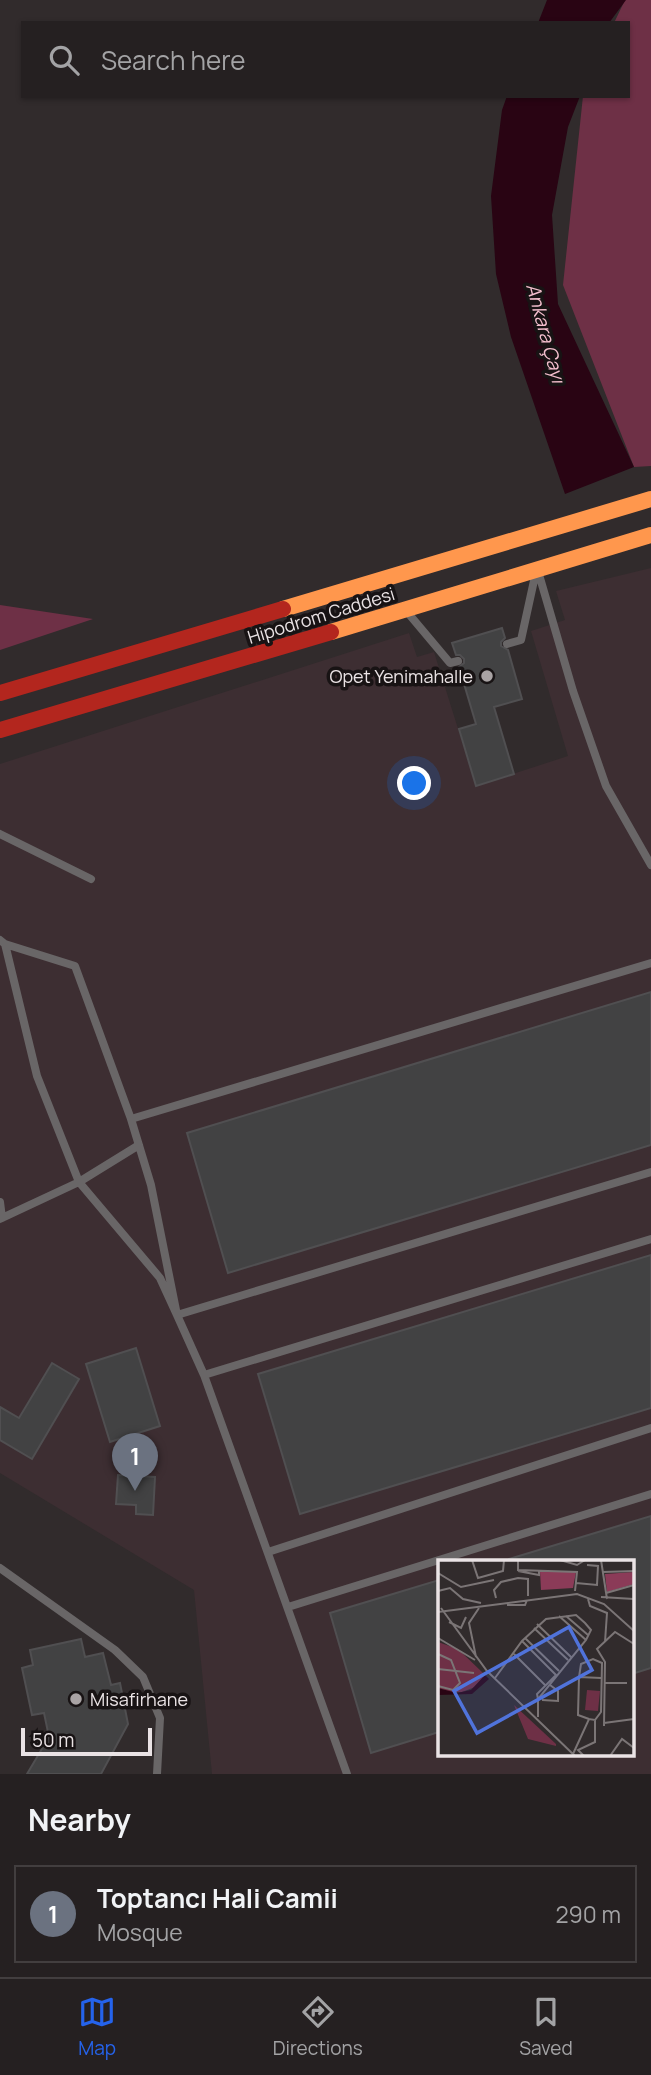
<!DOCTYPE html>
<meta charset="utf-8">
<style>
body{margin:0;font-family:Manrope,sans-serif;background:#312d2e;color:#f1f3f6}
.scale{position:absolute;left:21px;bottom:18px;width:131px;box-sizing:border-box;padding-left:7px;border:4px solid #eae3e5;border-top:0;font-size:19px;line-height:24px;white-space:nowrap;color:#eae3e5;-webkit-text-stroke:5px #181314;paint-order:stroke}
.you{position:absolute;left:415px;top:784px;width:24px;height:24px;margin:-18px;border:5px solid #fff;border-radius:50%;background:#1a73e8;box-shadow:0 0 0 10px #1a73e833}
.badge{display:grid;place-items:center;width:46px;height:46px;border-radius:50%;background:#2563eb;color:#fff;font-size:23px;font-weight:700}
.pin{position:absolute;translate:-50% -58px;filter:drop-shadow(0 2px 4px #0008)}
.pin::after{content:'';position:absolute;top:37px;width:24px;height:21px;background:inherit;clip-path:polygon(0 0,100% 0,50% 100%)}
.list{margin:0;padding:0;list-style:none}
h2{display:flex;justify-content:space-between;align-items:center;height:91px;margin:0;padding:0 28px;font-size:30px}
h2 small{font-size:23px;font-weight:400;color:#a3a3a5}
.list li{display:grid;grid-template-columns:46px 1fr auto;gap:21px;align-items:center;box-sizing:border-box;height:98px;margin:0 14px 14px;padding:0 14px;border:2px solid #423e3f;border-radius:0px}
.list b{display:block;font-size:26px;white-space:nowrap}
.list p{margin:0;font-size:23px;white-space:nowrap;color:#a3a3a5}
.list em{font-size:23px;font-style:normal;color:#a3a3a5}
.icon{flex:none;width:38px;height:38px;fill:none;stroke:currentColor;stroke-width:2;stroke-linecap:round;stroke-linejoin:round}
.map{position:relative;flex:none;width:651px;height:1774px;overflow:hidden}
.search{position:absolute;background:#252021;box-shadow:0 2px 5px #0004;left:21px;right:21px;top:21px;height:77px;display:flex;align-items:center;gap:18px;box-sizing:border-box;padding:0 24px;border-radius:0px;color:#a3a3a5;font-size:26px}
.sheet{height:203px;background:#252021}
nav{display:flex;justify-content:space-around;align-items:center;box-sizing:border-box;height:98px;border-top:2px solid #423e3f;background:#252021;font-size:19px;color:#a3a3a5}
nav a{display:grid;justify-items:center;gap:4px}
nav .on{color:#2563eb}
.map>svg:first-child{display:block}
</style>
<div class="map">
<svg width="651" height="1774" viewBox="0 0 651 1774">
<rect width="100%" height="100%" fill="#312b2c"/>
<path fill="#3d2e32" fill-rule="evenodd" d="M651,568v1206h-439l-18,-184 -194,-117v-709l409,-131 8,24 17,-5 42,134 92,-30 -37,-125 34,-11 -9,-29zM439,1562h193v193h-193z"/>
<path fill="#6e3046" d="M625,0h26v466l-17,1 -71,-182 20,-189h45v-73h-14z
M0,605l93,14 -93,31z"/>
<path fill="#290413" d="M547,0h79l-17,23h-71z
M507,96h73l-12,31 -16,88 6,89 76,163 -69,27 -54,-157 -15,-63 -5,-78 11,-86z"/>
<path fill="#424243" stroke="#504f51" stroke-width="2" d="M502,628l3,10 -4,4v4l7,4 14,49 -28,8 20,67 -38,12 -17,-57 17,-5 -17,-57 5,-4v-4l-4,-4h-4l-4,-12z
M651,992v153l-423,128 -41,-140z
M651,1255v153l-351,106 -42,-140z
M136,1348l24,78 -50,16 -24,-78z
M52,1363l27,16 -47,80 -32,-19v-33l19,11z
M118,1475l37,2 -2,38 -17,-1v-9l-20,-1z
M651,1516v152l-19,6v-112h-123v-3z
M439,1580v152l-68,21 -41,-140z
M81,1639l4,18 18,-4 8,32 9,-2 8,41 -27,50h-74l22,-37 -5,-24 -12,2 -10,-47 11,-3 -3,-15z"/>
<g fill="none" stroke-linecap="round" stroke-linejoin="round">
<path stroke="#696667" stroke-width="8" d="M538,571l35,120 33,95 45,79
M408,613l42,50 8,-2
M507,644l14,-4 14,-64
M0,834l91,45
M0,940l5,4 32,132 42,106 81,96 17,37 27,60 143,399
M5,944l70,22 56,153 20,66 26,130 474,-143
M131,1119l520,-156
M0,1202l2,16
M0,1219l79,-37 60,-37
M204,1375l447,-136
M268,1552l383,-124
M0,1568l115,82 28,27 17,41 -3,56
M288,1607l363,-113"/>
<path stroke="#ff974d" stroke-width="16" d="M283,609l368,-110
M331,632l320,-97"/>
<path stroke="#b3261e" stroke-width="16" d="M0,693l283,-84
M0,730l331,-98"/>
</g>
<g fill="#a9a3a4" stroke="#181314" stroke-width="2.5">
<circle cx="487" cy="676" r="7"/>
<circle cx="76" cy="1699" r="7"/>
</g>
<g text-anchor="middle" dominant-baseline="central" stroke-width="7" stroke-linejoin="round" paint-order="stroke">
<g font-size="18" fill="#eae3e5" stroke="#181314">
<text transform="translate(321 615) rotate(-17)">Hipodrom Caddesi</text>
</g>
<g font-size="18" fill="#eae3e5" stroke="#181314" text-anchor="end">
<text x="473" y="676">Opet Yenimahalle</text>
<text x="90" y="1699" text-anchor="start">Misafirhane</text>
</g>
<g font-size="19" font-style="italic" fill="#f4bfce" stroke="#181314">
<text transform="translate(546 333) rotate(75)">Ankara Çayı</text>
</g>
</g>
<g transform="translate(438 1560)">
<rect width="196" height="196" fill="#312b2c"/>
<path d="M0,82l20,7 24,23 3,3 -10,12 -13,5h-24zM149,130l13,1 -2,20 -13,-1zM76,145l42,39v2l-28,-7z" fill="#6e3046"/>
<path d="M102,11l36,1 -3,16 -32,2zM196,12v12l-27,8 -2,-18z" fill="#8b3b58"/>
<path d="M47,115l4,4 -17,15 -34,1v-7l19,5 14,-3z" fill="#290413"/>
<path fill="none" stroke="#7b7576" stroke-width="2" d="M34,0l6,18 25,-7 1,-11M80,0v10l59,2 -2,19M122,0l17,5 8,-5M163,0l6,39M80,11l21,4v-5M165,12l31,-1M0,13l23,14 33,-7M138,23l21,2 1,-19 -11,-1M0,31l12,-3 13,11 18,4M168,33l28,-8M163,37l33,2M58,38l-2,-8 7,-8 17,-4 10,1v17M150,39l2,7 17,7 -2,29M69,45h18l2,-5M3,48l46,63 88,85M0,52l139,-18 27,10 30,27M121,56l27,24M128,56l22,19M11,62l12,6 5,-11M99,64l34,33M96,68l34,32M0,78l37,22M87,78l34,33M84,81l34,34 -19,19 1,5M0,94l13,6 9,23 -7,7 -15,-4M76,94l31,31M38,97l-7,-34 10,-15M0,109l36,4M141,117l22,1M57,118l27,-37 24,-22 30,-4 9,8 6,7 -5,10 -48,59v18M167,123h22M104,140l16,1v-10l-8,-6M166,163l30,-4M166,166l1,-64 -8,-13 18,-17 19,12M135,194l16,-35 6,1 6,-8 1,-49 -9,-4 -12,5 -2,13 -1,38 11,4M146,196l-6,-6 17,-8v-22M172,196l12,-17 12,9"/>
<path fill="#5073db" fill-opacity="0.15" stroke="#5073db" stroke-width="3.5" d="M131,67l23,43 -115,63 -23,-42z"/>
<rect width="196" height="196" fill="none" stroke="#eae3e5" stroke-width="3.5"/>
</g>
</svg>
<div class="scale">50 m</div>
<div class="you"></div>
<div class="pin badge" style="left:135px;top:1491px;background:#6b7280">1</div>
<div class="search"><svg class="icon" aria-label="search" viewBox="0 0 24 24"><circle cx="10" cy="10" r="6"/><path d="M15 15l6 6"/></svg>Search here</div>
</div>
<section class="sheet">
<h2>Nearby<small></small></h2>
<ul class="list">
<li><span class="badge" style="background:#6b7280">1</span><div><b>Toptancı Hali Camii</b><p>Mosque</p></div><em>290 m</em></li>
</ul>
</section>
<nav>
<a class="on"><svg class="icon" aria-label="map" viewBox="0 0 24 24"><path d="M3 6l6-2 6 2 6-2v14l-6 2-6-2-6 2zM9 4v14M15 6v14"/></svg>Map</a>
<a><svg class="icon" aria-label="directions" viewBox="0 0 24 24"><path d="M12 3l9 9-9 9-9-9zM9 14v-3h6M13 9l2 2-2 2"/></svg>Directions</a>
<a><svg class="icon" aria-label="saved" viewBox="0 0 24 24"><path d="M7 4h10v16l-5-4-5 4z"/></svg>Saved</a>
</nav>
